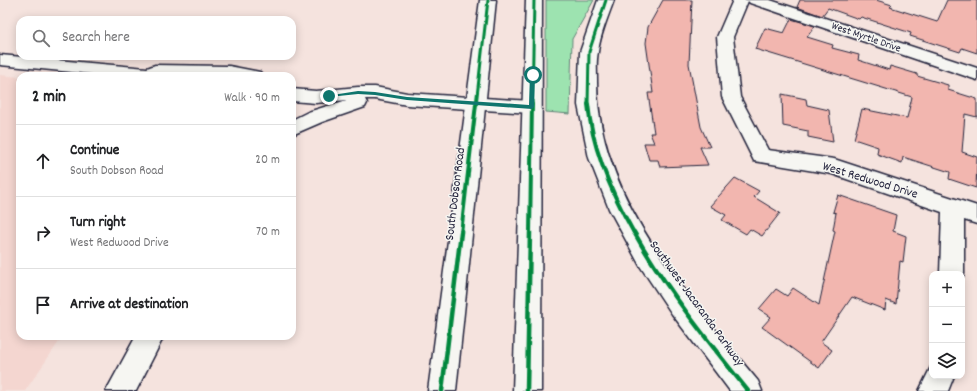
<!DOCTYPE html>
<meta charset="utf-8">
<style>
body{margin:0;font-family:Dekko,sans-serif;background:#f6f6f6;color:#202124}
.controls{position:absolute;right:12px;bottom:12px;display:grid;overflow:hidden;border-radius:8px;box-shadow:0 2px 10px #0003}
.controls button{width:36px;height:36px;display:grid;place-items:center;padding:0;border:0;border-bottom:1px solid #e0e0e0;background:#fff;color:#202124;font:20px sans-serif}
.stop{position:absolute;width:12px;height:12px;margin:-9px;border:3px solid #0f766e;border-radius:50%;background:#fff}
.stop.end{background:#0f766e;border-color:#fff;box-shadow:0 1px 4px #0008}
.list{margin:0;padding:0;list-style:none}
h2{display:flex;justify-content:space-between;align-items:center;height:52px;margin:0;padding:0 16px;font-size:17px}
h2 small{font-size:13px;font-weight:400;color:#757577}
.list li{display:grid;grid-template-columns:26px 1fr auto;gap:12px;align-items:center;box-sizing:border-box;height:72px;padding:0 16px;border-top:1px solid #e0e0e0}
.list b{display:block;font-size:15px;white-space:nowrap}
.list p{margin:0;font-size:13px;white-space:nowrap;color:#757577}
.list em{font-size:13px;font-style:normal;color:#757577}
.icon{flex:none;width:22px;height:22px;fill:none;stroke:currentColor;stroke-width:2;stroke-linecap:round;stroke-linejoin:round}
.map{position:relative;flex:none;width:977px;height:391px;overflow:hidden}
.search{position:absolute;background:#fff;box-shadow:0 2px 10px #0003;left:16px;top:16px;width:280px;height:44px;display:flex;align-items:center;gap:10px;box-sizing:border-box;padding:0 14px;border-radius:12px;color:#757577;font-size:15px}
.panel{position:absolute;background:#fff;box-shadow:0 2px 10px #0003;left:16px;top:72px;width:280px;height:268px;border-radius:12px}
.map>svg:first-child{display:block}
</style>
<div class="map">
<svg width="977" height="391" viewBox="0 0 977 391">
<rect width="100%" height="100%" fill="#f5e3de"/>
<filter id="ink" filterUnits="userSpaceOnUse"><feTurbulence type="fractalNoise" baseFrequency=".025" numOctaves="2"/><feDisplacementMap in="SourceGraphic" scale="8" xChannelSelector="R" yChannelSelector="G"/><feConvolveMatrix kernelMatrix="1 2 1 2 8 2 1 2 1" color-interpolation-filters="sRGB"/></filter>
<g filter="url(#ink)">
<path fill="#f4d6d0" d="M0,75l20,2v259h43l-38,55h-25z"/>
<path fill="#9de3b0" stroke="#608276" d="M546,0h48l-22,39 -2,75 -24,-2z"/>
<path fill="#f2b6af" stroke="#22223b" d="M663,0h29l-3,64 12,63 9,20h-10l8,18 -48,2 -2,-7h-9l-5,-17h10l-4,-10h4l-6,-40h5l-7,-50 2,-16z
M800,0h76l16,5 -2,2 47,15 10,-22h30v53l-15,-5 -2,4 -50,-16 1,-3 -50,-16 -2,2 -31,-11 -6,8 -25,-9z
M791,19l24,7 -8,11 26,8 -1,3 27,7 -1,5 31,10 1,-4 27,8v2l31,9v5l29,9v18l-12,-3 -3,38 15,5 -1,31 -27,-9 1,-7 -47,-15 -1,6 -25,-9 1,-7 -24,-8 8,-30 45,9 5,-21 -157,-48 10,-21 19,5z
M782,94l24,5 1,6 22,5 4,32 -25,-5v-6l-25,-5z
M735,178l24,13 -5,6 26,16 -18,23 -12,-7 -4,5 -24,-14 4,-5 -16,-9z
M838,195l58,20 -3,16 13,5 -3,26 -3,-1 -4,43 -10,-4 -1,10 -33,-13 -31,45 11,8 -13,18 -57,-41 9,-10 -12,-8 17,-20 11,7 6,-8 26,17 16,-74 -2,-1 3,-17 -3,-1z"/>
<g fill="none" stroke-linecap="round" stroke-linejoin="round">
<defs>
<path id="minor" d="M733,0h37l207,68v12l-227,-77 -2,-2 -15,36 7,60 28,53 66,9 143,47v18l-13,-4v54l-2,5v-5h-22l2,-62 -110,-38 -78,-13 -32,-64 -5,-60z
M0,55l147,13 8,-3 74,1 31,6 3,4h-150l-113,-11z
M358,87h17l32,6 125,8 7,2 2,4 -2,4 -7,2 -125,-8 -32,-6h-10l2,4 -2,4 -43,15 -30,13v-15l16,-8 39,-12 -31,3 -24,-2v-12l24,2z
M136,336h28l-28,55h-30z
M932,365v11h22l-6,15h-29z"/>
<path id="tertiary" d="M598,0h16c-6,17 -14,35 -16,52 -2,9 -1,19 -1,28 -1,116 91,216 161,301l4,10h-32l-58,-77 -32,-48 -31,-57 -20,-51 -11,-53 2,-53z"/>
<path id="secondary" d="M480,0h16l-40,391h-28z
M526,0h16l-1,391h-28z"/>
</defs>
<use href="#minor" stroke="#22223b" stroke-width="3"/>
<use href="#tertiary" stroke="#22223b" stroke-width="3"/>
<use href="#secondary" stroke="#22223b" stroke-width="3"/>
<use href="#minor" fill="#f6f6f2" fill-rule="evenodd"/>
<use href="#tertiary" fill="#f6f6f2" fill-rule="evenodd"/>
<use href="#secondary" fill="#f6f6f2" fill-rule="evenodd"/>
<defs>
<path id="cycleway-far2" d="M476,105l12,-105
M532,105l2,-105
M588,105l1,-53 17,-52"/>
<path id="cycleway-far1" d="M588,104c4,46 24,90 46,129
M461,233l15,-129
M530,233l2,-129"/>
<path id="cycleway" d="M634,232c32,57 73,108 114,159
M442,391l19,-159
M527,391l3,-159"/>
</defs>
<use href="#cycleway-far2" stroke="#f6f6f2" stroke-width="5"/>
<use href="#cycleway-far1" stroke="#f6f6f2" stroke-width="6"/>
<use href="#cycleway" stroke="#f6f6f2" stroke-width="7"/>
<use href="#cycleway-far2" stroke="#00873e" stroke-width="3"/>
<use href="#cycleway-far1" stroke="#00873e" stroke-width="4"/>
<use href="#cycleway" stroke="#00873e" stroke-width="4.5"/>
</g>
</g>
<path fill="#0f766e" d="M533,74l2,1 -1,32 -2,2 -125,-9 -32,-5 -17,-1 -29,3 -3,-1 32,-5 17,1 32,5 122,8 1,-30z"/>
<g text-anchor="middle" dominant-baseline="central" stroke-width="3" stroke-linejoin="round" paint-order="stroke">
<g font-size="11" fill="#22223b" stroke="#f6f6f2">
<text transform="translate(866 38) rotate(19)">West Myrtle Drive</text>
</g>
<g font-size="13" fill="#22223b" stroke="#f6f6f2">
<text transform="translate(870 181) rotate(17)">West Redwood Drive</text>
<text transform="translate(456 194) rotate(-83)">South Dobson Road</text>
<text transform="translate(696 304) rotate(54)">Southwest Jacaranda Parkway</text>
</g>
</g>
</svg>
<div class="controls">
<button>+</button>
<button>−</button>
<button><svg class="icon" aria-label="layers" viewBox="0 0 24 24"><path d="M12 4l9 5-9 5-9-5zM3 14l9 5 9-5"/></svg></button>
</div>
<div class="stop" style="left:533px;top:75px"></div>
<div class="stop end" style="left:329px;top:96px"></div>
<div class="search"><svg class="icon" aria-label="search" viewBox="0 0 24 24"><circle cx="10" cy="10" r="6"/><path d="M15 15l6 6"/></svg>Search here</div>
<section class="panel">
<h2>2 min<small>Walk · 90 m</small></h2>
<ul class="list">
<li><svg class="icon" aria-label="ahead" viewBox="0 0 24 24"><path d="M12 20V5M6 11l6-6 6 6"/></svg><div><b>Continue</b><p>South Dobson Road</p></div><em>20 m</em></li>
<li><svg class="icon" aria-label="right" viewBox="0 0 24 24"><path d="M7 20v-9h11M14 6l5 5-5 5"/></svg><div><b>Turn right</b><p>West Redwood Drive</p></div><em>70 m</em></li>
<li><svg class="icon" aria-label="arrive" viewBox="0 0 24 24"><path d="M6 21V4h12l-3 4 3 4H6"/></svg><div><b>Arrive at destination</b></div></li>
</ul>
</section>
</div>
